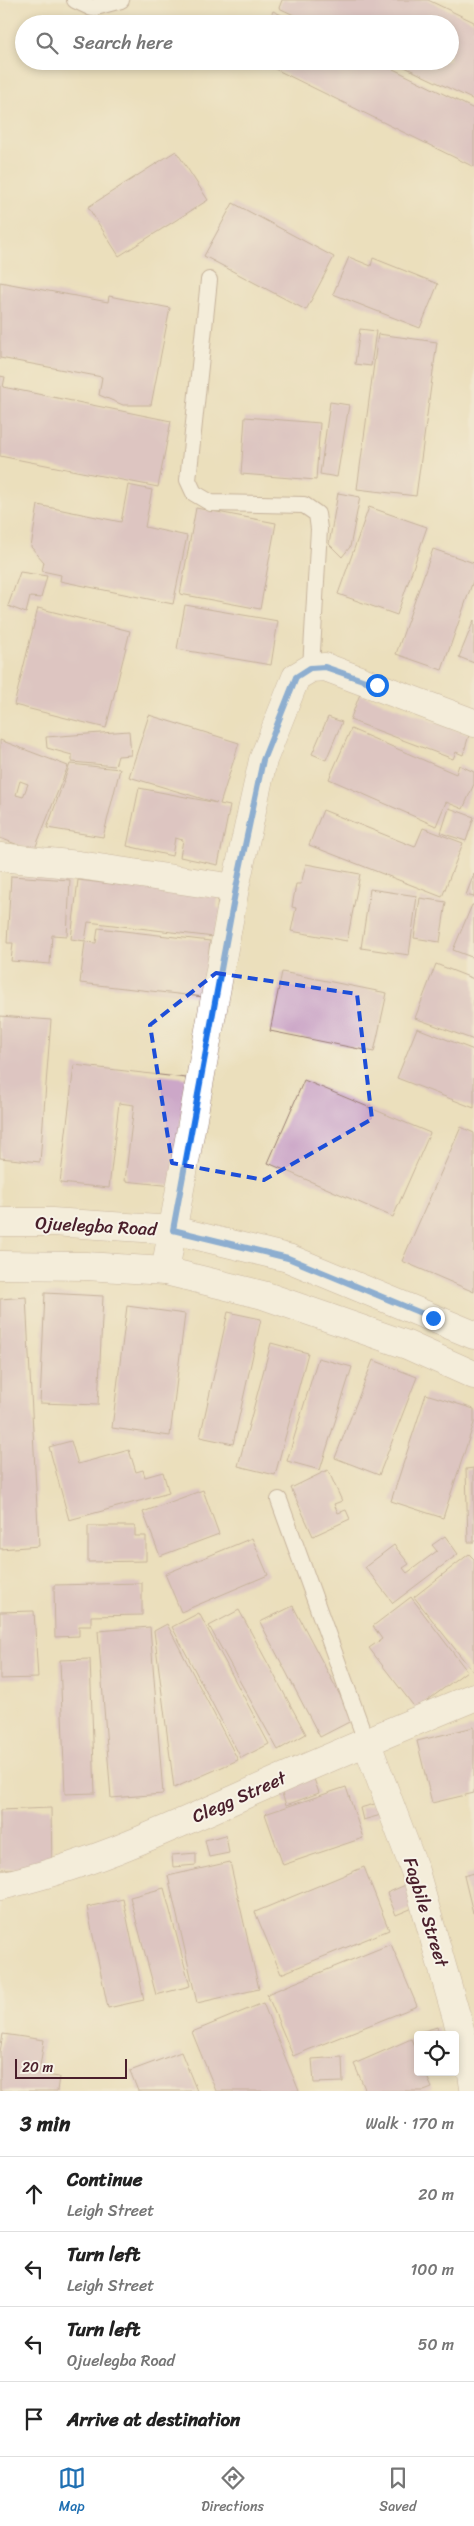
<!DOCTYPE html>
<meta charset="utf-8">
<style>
body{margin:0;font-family:Sriracha,sans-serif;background:#f2f2f2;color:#222}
.controls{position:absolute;right:15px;bottom:15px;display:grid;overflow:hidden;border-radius:5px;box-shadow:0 2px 8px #0003}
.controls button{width:45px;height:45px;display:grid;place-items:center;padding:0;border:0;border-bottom:1px solid #e0e0e0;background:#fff;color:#222;font:25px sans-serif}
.scale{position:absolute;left:15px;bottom:12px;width:112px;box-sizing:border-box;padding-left:5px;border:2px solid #4a1f2b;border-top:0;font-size:14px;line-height:18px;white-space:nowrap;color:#4a1f2b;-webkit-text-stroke:4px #f7f3e8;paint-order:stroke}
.stop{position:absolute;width:15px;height:15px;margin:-11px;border:4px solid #1a73e8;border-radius:50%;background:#fff}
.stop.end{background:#1a73e8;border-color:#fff;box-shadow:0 1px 5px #0008}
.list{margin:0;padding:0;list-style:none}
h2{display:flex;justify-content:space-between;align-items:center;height:65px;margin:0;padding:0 20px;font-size:21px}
h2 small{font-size:16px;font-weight:400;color:#767676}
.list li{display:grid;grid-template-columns:32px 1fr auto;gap:15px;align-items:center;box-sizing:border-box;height:75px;padding:0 20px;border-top:1px solid #e0e0e0}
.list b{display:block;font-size:19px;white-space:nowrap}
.list p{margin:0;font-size:16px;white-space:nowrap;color:#767676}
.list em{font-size:16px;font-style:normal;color:#767676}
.icon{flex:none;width:28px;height:28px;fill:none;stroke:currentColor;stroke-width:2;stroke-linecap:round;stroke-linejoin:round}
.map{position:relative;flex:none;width:474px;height:2091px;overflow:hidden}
.search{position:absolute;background:#fff;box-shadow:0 2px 8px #0003;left:15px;right:15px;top:15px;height:55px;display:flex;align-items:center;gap:12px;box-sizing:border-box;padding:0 18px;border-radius:28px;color:#767676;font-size:19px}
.sheet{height:365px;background:#fff}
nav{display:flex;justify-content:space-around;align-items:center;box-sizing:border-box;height:70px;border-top:1px solid #e0e0e0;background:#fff;font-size:14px;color:#767676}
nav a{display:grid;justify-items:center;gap:2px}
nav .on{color:#1f6fb2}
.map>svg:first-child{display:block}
</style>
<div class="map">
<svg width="474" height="2091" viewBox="0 0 474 2091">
<rect width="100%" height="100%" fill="#f7f3e8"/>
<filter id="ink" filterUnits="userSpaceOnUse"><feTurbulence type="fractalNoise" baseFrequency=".02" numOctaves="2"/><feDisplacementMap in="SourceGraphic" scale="10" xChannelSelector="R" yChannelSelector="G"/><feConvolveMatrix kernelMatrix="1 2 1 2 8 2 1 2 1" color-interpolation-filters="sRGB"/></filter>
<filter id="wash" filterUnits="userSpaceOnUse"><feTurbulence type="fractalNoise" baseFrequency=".0096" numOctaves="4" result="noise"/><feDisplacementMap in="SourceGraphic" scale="20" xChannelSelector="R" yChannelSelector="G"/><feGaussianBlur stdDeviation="1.12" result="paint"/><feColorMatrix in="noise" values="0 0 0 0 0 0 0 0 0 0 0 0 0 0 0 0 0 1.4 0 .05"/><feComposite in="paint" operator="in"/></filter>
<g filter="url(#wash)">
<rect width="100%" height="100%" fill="#ebdfbc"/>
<g id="blocks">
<path fill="#cca7c8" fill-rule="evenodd" d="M282,0h146l46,22v78l-82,-39h58v-37h-137l-34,-16z
M273,11l27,13h-33z
M259,61h118l97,48v58z
M176,151l32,49 -89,56 -31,-49z
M233,203l101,54 -28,53 -102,-54z
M349,257l22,9 2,-8 65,26 -18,44 -87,-34z
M0,282l108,20 1,-6 61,12 -19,97h-28l-24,-10 3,-18 -102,-19z
M360,329l16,2 -5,35 -16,-2z
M378,334l59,8 -21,154 -59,-7z
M0,376l5,1 -2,10 168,34 -13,66 -158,-31z
M330,402l19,3 -12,72 -17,-3z
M245,417l75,6 -4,57 -75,-6z
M128,485l24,5 -7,37 42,9 -14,68 -113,-23 1,-6 -19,-4 2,-9 -13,-15 7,-42 83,17z
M338,493l22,4 -10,50 -8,10 -13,-13z
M369,507l58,20 -30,88 -59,-21z
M196,508l80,15 -16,86 -80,-15z
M433,549l41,14v15l-32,92 -46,-16z
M20,572l27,4 -6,22 -11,-1 -4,16 -18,-7z
M185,605l93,16 -7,44 -94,-16z
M38,608l92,23 -24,97 -92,-23z
M474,620v43l-15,-6z
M360,694l109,41 -6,20 -7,-3 -3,7 -103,-39z
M149,715l90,28 -19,61 10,2 -12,59 -38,-8 3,-17 -8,-2 -3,18 -45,-10 12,-58 78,15 -88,-26z
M328,717l14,5 -16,38 -14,-6z
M351,729l105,45 3,-9 15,7v12l-11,25 -17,-7 -10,24 -107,-47z
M129,731l2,24 -13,1 -3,10 -43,-4v-7l-25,-7 -1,-11z
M0,740l68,26 -34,85 -34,-13zM20,781l8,3 -5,13 -7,-2z
M70,764l50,5 -17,68 -56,-9z
M449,808l25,9 -8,24 -25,-8z
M323,810l92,37 8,-19 40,15 -21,54 -133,-52z
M306,864l54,10 -13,67 -56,-10 5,-23 -4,-1 4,-23h5z
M474,874v23l-8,-2z
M11,876l59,4 -3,56 -15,-1 -2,29 -39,-3 2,-18h-6z
M78,880l140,17 -1,11h5l-8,29 -126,-15 -3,19 -14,-2z
M370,889l47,7 -8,59 -48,-7z
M420,898l26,4 -6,40 -26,-4z
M472,905h2v53l-21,-8z
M98,928l112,13 -6,56 -124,-14 5,-41 11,1z
M436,964l38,15v61l-59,-22z
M282,972l105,21 -13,59 -104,-21z
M0,1016l51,4 -11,142 -40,-4z
M417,1028l57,22v58l-77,-30z
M74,1065l112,13 -13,108 -48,-5 9,-76 -15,-2 -10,85 -49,-5z
M304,1080l126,53 -37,84 -125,-54z
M461,1127l13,6v159l-72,-31z
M45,1293l58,3 -5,109 -58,-2z
M26,1297l13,249 -39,3v-250z
M127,1306l58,8 -15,122 -58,-8z
M228,1312l33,7 -28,125 -33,-7z
M271,1343l37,10 -33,122 -37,-9z
M318,1358l34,9 -32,103 -33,-9z
M373,1360l44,17 -38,98 -44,-17z
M426,1394l48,15v14l-31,95 -52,-17z
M71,1441l7,23 51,-14 7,22 7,-2 2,7 18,-5 6,21 -100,27 -20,-73z
M474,1468v74h-6l-2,-73z
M328,1470l14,31 -8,3 4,9 8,-3 4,9 -37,17 -22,-48z
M203,1490l16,44 -59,22 -17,-44z
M88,1526h47v10h11v25l-58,1z
M445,1536l13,18 -65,49 -28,-36 29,-22 15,19 -6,4 4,5 30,-22 -5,-6z
M252,1538l16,37 -87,37 -16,-38z
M469,1554l5,5v114l-60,-76z
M142,1583v32l-51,1v10h-12v10l-24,1 -1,-52z
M411,1597l56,74 -51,38 -47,-61 13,-9 -9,-13z
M293,1606l60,114 -33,17 -60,-115z
M239,1610l67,124 -28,16 -69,-124z
M34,1611l4,67 -38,1v-67z
M199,1613l70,131 -28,14 -69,-131z
M167,1624l71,136 -64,28 -20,-157z
M150,1627l13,167 -52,4 -13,-167z
M90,1659l5,134 -30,1 -5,-134z
M474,1727v66l-42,10 -15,-62z
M313,1776l6,17 -33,12 -6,-17z
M346,1787l17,51 -80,27 -18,-51z
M378,1803l3,12 -18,5 -3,-12z
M51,1808l1,60 -52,1v-59z
M226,1835l3,18 -20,4 -4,-17z
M196,1853v12l-23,2 -1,-12z
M230,1862l29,127 -62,14 -29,-127z
M364,1867l25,63 -108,44 -26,-62z
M474,1873v40h-1l-9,-37z
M410,1883l10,22 -24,10 -9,-22z
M164,1888l26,98 -34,9 -26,-98z
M123,1899l21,101 -36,8 -21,-101z
M391,1944l26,62 -124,50 -26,-62z
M263,2003l36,88h-83l-24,-59z
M437,2027l3,8h-22l-1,9 -3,-10z
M3,2034l41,6 -5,34 20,3 -2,14h-57v-39z
M411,2039l7,16v17h7l7,16 -8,3h-58l-12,-27z
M181,2052l16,39h-59l-8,-20z
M342,2057l1,25 -29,1 -2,-24z"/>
</g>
</g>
<g filter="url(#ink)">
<use href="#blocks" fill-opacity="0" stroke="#9a7f74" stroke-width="1"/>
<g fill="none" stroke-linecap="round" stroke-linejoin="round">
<defs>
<path id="lane" d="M75,0l17,8 29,-8
M209,280l-21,200 6,13 17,10 93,2 13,9 2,15 -8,139
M279,1500l87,241"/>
<path id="street" d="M0,857l79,8 156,23
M165,1271l70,-383 28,-128 33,-83 15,-9 14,-1 149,56
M366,1741l49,130 56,197 3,20
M0,1886c87,-19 170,-58 251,-94 74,-33 148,-64 223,-95"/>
<path id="secondary" d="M0,1222h52l121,8 115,28 186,77
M0,1265l86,1 79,5 98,24 144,50 67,30"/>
</defs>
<use href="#lane" stroke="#9a7f74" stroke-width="18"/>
<use href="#street" stroke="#9a7f74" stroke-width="29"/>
<use href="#secondary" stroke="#9a7f74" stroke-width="29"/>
<use href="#lane" stroke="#fff" stroke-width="16"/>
<use href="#street" stroke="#fff" stroke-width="28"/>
<use href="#secondary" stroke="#fff" stroke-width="28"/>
</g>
</g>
<g fill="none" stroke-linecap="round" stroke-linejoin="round" filter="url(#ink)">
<path stroke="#1a73e8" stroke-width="6" d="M377,685l-52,-18 -15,1 -14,9 -33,83 -27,128 -63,342 115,28 145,60"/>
</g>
<path d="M0 0H474V2091H0ZM216,973l141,21 15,125 -108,61 -92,-17 -22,-138z" fill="#ebdfbc" fill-opacity=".55" fill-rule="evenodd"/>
<path fill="none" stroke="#1d4ed8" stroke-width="4" stroke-dasharray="10 6" stroke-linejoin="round" d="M216,973l141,21 15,125 -108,61 -92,-17 -22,-138z"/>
<g text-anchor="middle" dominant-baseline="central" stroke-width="4" stroke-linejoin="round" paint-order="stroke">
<g font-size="18" fill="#4a1f2b" stroke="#f7f3e8">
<text transform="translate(96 1226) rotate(3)">Ojuelegba Road</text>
<text transform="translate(239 1797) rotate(-24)">Clegg Street</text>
<text transform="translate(426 1912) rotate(73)">Fagbile Street</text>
</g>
</g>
</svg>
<div class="controls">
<button><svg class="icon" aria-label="locate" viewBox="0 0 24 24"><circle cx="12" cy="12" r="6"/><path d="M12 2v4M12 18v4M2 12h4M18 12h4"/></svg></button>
</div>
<div class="scale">20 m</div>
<div class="stop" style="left:377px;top:685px"></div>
<div class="stop end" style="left:433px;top:1318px"></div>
<div class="search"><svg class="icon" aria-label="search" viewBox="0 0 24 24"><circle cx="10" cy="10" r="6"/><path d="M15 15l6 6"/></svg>Search here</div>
</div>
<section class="sheet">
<h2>3 min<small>Walk · 170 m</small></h2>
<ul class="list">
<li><svg class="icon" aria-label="ahead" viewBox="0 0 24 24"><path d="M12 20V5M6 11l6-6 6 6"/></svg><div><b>Continue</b><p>Leigh Street</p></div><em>20 m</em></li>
<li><svg class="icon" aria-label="left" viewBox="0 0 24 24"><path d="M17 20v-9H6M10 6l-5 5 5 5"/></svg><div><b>Turn left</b><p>Leigh Street</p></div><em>100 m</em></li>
<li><svg class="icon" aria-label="left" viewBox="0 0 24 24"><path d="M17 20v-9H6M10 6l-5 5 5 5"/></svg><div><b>Turn left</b><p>Ojuelegba Road</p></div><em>50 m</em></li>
<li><svg class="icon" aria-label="arrive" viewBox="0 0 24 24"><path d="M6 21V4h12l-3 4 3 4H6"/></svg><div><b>Arrive at destination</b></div></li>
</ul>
</section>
<nav>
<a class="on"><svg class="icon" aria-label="map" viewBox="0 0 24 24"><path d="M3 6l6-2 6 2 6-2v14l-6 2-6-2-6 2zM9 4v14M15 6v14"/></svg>Map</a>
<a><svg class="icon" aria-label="directions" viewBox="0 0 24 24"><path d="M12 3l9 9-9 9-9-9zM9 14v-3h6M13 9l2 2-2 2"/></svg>Directions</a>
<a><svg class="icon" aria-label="saved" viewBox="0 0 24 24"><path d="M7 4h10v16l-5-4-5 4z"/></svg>Saved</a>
</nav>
